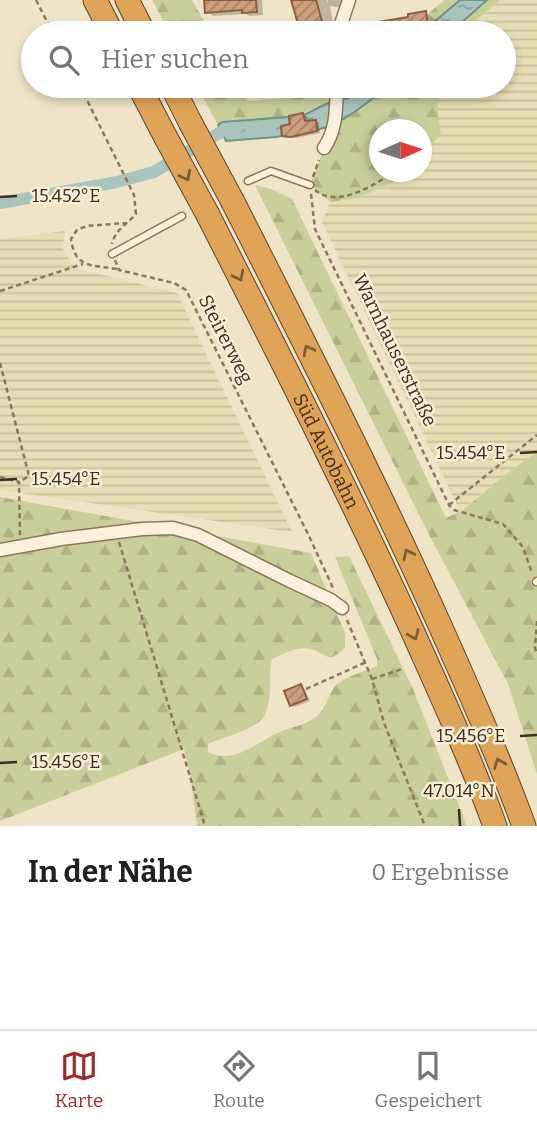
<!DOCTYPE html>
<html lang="de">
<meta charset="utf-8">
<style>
body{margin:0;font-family:Bitter,serif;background:#f6f6f6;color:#222}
.compass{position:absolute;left:369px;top:119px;width:63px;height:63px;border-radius:50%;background:#fff;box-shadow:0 4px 10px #0003;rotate:87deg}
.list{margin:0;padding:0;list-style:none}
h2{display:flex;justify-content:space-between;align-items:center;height:91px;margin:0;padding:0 28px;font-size:30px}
h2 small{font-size:23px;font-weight:400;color:#767676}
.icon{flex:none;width:38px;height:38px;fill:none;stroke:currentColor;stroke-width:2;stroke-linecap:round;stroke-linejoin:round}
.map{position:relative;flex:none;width:537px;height:826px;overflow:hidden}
.search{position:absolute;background:#fff;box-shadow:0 4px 10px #0003;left:21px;right:21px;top:21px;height:77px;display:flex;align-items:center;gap:18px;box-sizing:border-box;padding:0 24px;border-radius:38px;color:#767676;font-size:26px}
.sheet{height:203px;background:#fff}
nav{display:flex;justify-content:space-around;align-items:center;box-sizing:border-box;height:98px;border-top:2px solid #e0e0e0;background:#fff;font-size:19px;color:#767676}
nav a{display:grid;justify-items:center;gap:4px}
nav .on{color:#9e2a2b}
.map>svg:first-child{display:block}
</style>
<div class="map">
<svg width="537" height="826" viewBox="0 0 537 826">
<defs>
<pattern id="farmland-rules" width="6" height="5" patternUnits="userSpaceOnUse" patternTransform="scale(1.75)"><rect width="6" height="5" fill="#e6deb5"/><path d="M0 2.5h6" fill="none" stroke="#c6bf9b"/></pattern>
<pattern id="forest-firs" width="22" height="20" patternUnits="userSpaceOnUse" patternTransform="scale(1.75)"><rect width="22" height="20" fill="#c9cf9b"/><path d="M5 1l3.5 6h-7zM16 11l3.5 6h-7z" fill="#aeb285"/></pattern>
<pattern id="water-ripples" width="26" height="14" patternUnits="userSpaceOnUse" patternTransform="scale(1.75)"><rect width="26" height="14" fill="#a9c4bc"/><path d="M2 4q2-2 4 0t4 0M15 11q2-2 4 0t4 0" fill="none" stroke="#8ba098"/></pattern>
<pattern id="building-hatch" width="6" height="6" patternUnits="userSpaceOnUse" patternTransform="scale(1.75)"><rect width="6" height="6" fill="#cf9f7d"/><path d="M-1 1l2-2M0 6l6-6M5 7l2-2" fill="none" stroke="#a98266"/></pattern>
</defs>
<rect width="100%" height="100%" fill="#f0e4c8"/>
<path fill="url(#farmland-rules)" d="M500,0h37v452l-28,20 -49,39 -138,-289 8,-20 28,-4 56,-26h7l1,-19 19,-18 -6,-49h69v-53h-42z
M65,231l-2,18 11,19 103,25 115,239 -292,-42v-251z"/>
<path fill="url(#forest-firs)" d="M152,0h40l19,33h-41z
M444,0h16l-39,33h-15z
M487,0h13l-38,33h-12z
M197,86h43l8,15 83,-7 1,7 -31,15 -79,6 -4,3z
M388,86h47l6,49 -19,18 -1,-23h-42v42h35l-56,26 -28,4 -20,-17 14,-37 13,-26 11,-5z
M255,185l16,4 21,10 154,319 15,-7 48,-39 28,-20v322l-29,-90 -82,-155z
M0,497l311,56 34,80v15c-19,17 -16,6 -35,1 -12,-3 -27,5 -38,10 -3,10 -1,22 -2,33 -1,9 -2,18 -7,26 -8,11 -41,20 -55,26v8c27,14 51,-12 74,-21 13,-5 24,-6 35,-15 10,-9 12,-25 20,-32 11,-8 28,-13 40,-18v-7l-42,-102 14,-1 64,133 54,137h-270l-7,-54 -6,-23 -184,72z"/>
<path fill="url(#water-ripples)" stroke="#6f938a" stroke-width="2" d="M460,0h27l-37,33h-29z
M359,86h29c-21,17 -44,37 -71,44l-1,-10 -12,1v-6l28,-14 17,-3 2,-5z
M289,117l1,7 -9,3 1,9 -6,1 -50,4 -8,-16 4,-3z"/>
<path fill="#0003" d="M206,0h56l1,15 -13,1 -5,-2 -32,2 -6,-4z
M293,0h34v3l1,-3h17l-3,8 -12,-2 4,22 -18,5h-3l-13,-7z
M425,13l14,8 2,12h-91l1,-4 52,-9z
M257,86h88v1l-3,6 -69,4z
M303,115l4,2 1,5 8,-1 3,2 1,10 -24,5 -12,-3z
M301,686l4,3 5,12 -15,6 -4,-2z"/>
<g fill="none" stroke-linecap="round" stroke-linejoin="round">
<path stroke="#a9c4bc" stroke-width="12" d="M0,203l117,-21 37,-10 72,-43 11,-1"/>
</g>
<path fill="url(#building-hatch)" stroke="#8d5f41" stroke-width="2" d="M204,0h52l1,12 -15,1v-3l-37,3z
M291,0h25l6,21 -23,6z
M426,11l2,16 -44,6h-37l2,-6 53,-9 6,-1v-3z
M303,113l2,8 11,-1 1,11 -26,6 -9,-1 -1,-10 9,-2 -1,-8z
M301,684l6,15 -17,7 -6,-15z"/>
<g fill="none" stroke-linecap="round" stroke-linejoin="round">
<defs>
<path id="lane" d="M248,181l23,-10 39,14
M112,254l70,-38
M536,582l1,-1"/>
<path id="street" d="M338,33l11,-33
M324,148c13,-19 12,-40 13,-62
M0,550l61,-11 81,-10 31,-1 25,7 92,46 41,19 11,8"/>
<g id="highway">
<path d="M95,0l17,33"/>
<path d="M127,0l17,33"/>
<path d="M139,86l26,50"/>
<path d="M172,86l18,36"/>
<path d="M233,202c72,142 144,283 209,428 29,65 58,130 82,196"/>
<path id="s1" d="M208,215c70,138 140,275 204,415 29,65 59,130 83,196"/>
</g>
</defs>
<use href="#lane" stroke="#8d765c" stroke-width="9"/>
<use href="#street" stroke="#8d765c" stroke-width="15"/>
<use href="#highway" stroke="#5b4430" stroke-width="25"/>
<path stroke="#8d765c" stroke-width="2.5" stroke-dasharray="5 3.5" stroke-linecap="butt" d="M36,0l17,33
M80,86l54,109 2,19c-10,11 -21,16 -24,30
M313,177l6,-17
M315,190c22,19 59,-5 79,-18
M311,194l4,35 134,276 5,5 49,14 20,23 9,26
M115,260l4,10 55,13 12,7 123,246 24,52
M117,269c-24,-4 -42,0 -46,-30l6,-9 10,-4 38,-3
M0,291l83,-27
M0,363l29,113 -10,6
M0,477l19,5 1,54
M449,505l88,-70
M119,542l86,284
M347,620l25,59 12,44 41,103
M537,621l-2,27 2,6
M372,679l30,-10
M306,689l58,-26"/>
<use href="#lane" stroke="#faf1dc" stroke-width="6"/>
<use href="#street" stroke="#faf1dc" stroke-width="12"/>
<use href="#highway" stroke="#e0a458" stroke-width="23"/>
<defs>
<path id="highway-bridge" d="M190,122l43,80
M165,136l43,79"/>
</defs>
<use href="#highway-bridge" stroke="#5b4430" stroke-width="25" stroke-linecap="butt"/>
<use href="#highway-bridge" stroke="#e0a458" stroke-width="23"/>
</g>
<defs><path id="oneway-chevron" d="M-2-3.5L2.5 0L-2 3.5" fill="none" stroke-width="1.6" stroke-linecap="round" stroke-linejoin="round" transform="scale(1.75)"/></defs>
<g stroke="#7e5d36">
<use href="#oneway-chevron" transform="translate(186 176) rotate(62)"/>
<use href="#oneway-chevron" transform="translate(239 276) rotate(63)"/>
<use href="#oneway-chevron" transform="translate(308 350) rotate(-117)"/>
<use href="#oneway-chevron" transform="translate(408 554) rotate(-116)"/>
<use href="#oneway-chevron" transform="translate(414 635) rotate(66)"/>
<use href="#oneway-chevron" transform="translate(499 763) rotate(-112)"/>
</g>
<path fill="none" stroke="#3d2e20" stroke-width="2.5" d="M0,197l17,-1M520,453l17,-1M0,480l17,-1M520,736l17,-1M0,763l17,-1M459,809l1,17"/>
<g text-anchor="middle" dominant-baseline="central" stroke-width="5" stroke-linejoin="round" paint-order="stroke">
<g font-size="19" fill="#3d2e20" stroke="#f7eed8">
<text transform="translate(226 339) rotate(63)">Steirerweg</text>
<text transform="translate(395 350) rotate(64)">Warnhauserstraße</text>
<text stroke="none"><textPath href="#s1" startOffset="264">Süd Autobahn</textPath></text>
</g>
</g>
<g font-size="18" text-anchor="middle" fill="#3d2e20" stroke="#f7eed8" stroke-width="5" stroke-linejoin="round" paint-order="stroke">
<text x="66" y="202">15.452°E</text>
<text x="471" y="459">15.454°E</text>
<text x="66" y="485">15.454°E</text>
<text x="471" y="742">15.456°E</text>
<text x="66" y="768">15.456°E</text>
<text x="459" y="797">47.014°N</text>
</g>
</svg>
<svg class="compass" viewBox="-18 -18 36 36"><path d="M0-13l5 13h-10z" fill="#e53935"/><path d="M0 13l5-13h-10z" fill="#767676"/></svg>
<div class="search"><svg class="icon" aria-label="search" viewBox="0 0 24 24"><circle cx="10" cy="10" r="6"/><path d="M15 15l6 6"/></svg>Hier suchen</div>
</div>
<section class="sheet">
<h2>In der Nähe<small>0 Ergebnisse</small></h2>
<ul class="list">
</ul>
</section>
<nav>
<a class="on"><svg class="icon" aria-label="map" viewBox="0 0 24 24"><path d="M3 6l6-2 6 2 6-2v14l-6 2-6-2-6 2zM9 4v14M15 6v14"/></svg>Karte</a>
<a><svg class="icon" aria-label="directions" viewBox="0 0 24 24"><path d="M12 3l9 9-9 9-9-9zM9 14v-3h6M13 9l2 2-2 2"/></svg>Route</a>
<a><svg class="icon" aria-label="saved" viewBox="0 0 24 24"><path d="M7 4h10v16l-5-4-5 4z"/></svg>Gespeichert</a>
</nav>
